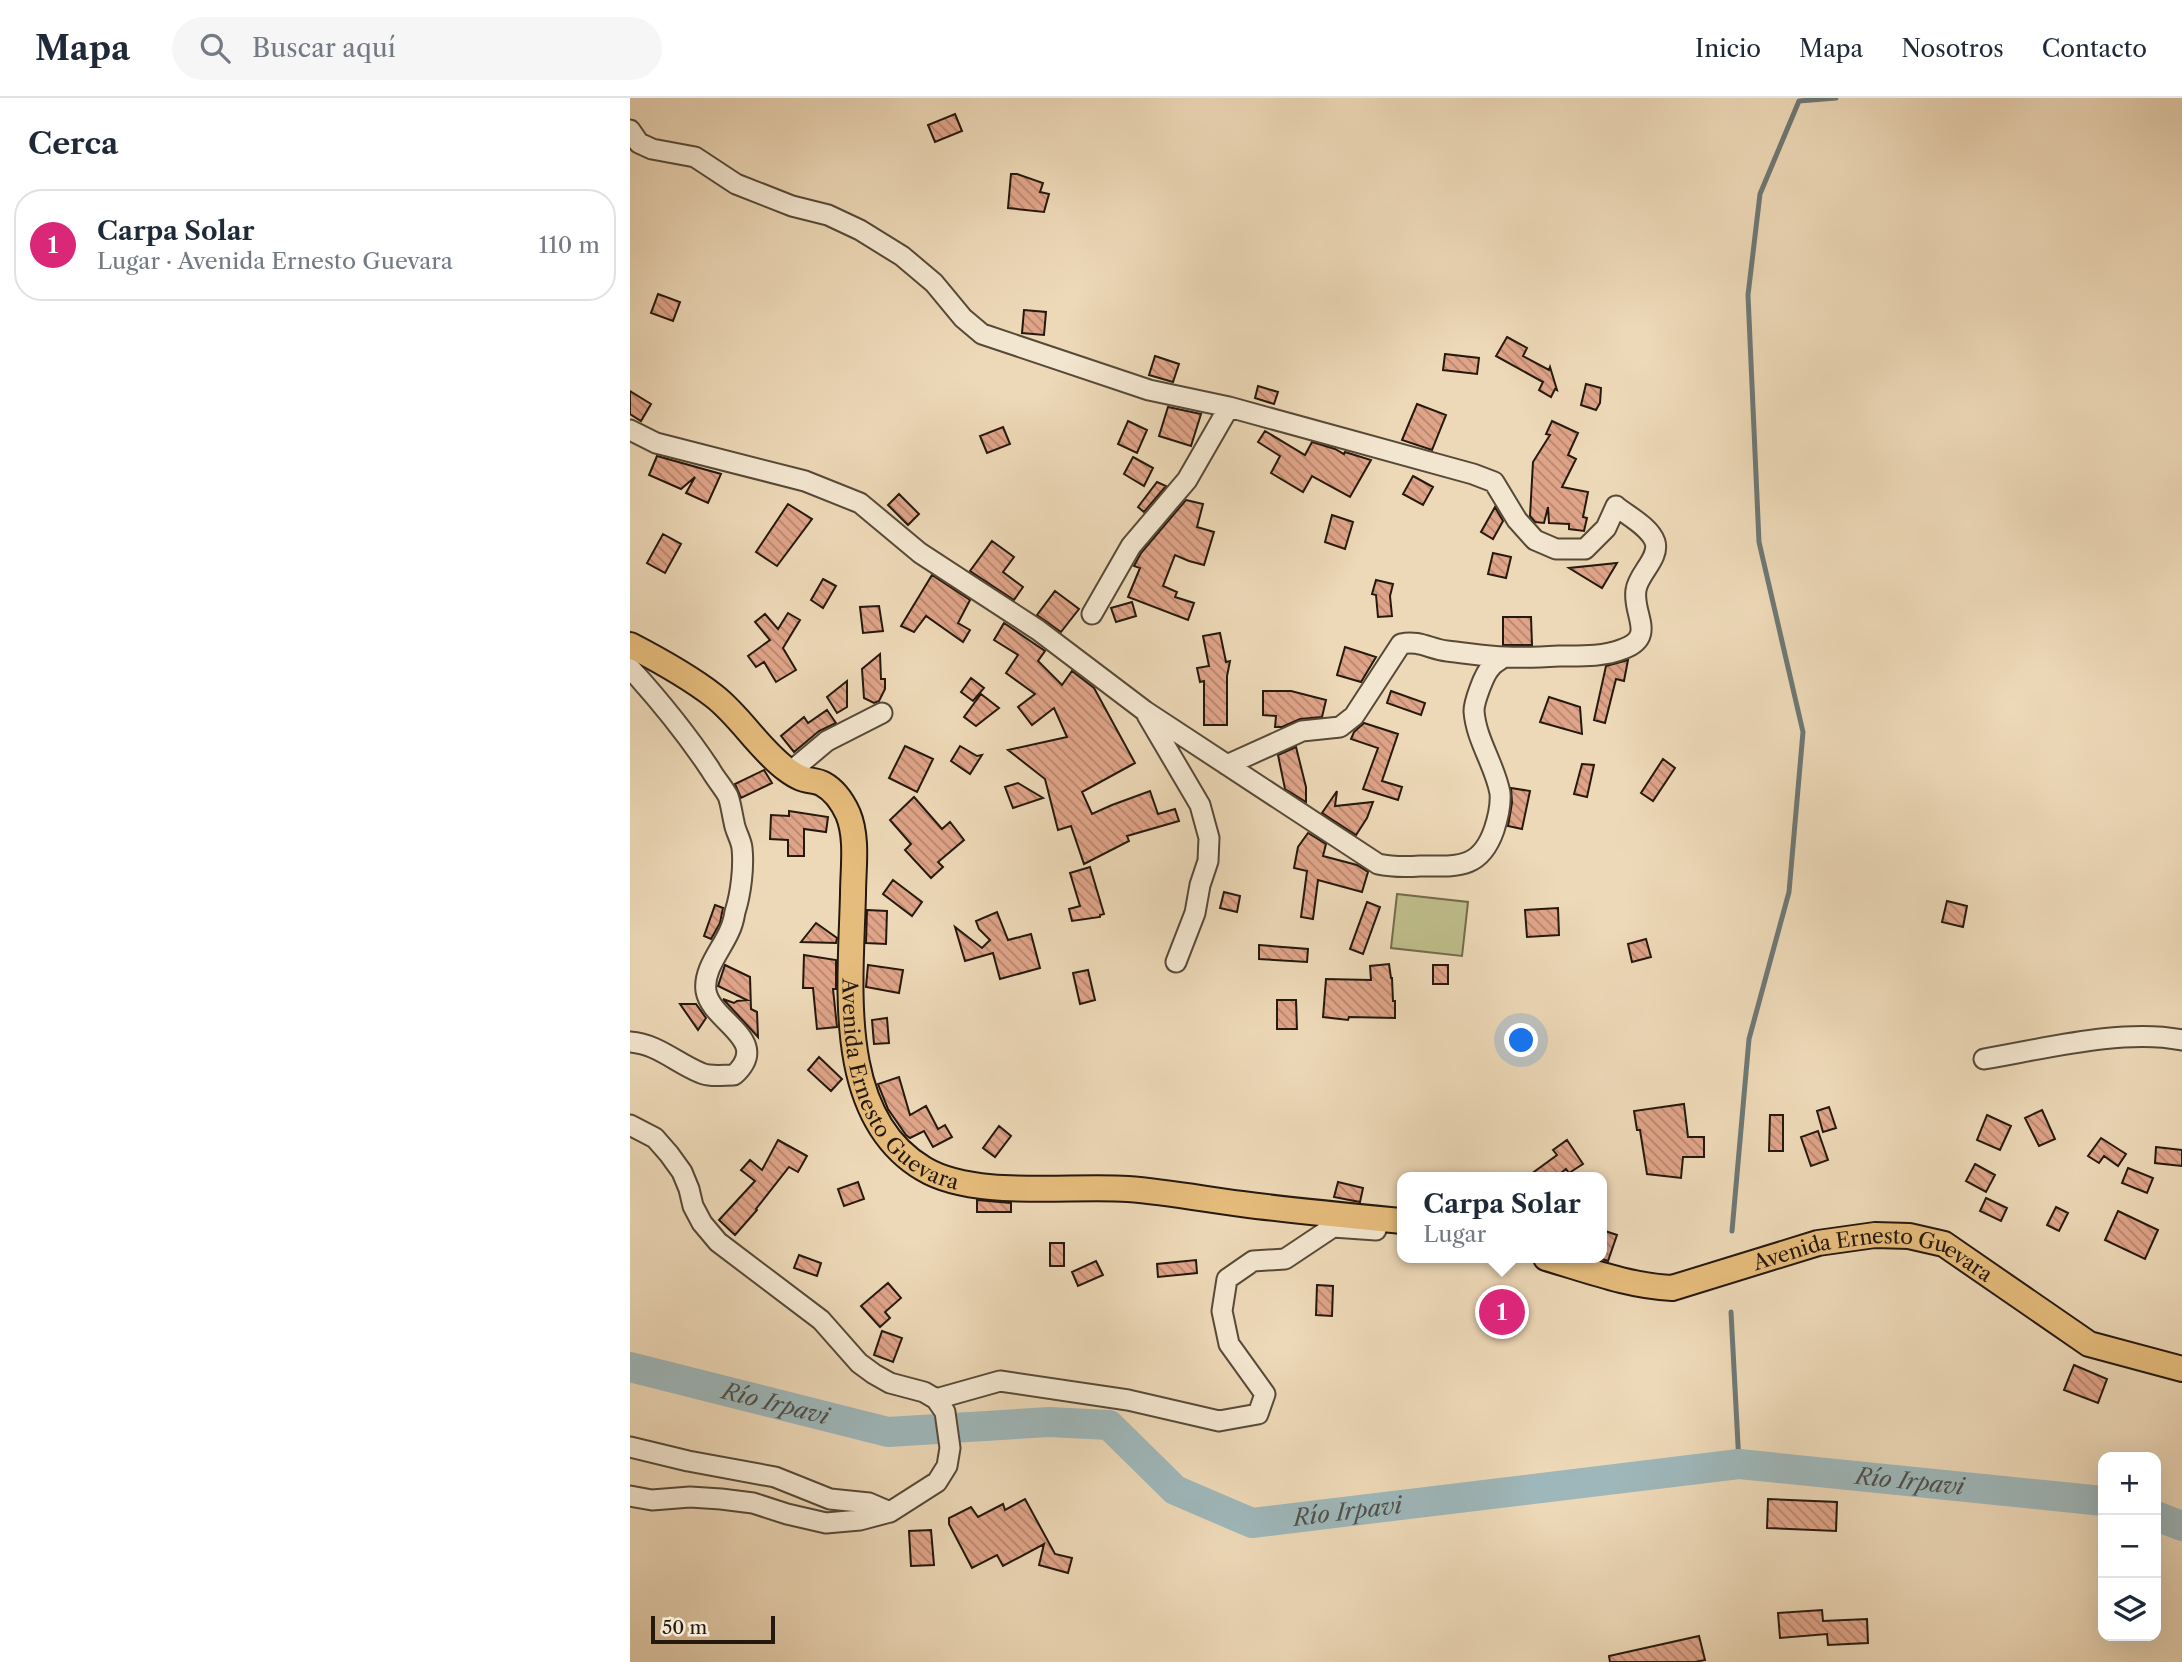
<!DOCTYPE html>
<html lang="es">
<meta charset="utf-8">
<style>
body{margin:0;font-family:"Libre Caslon Text",serif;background:#f6f6f7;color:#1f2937}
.controls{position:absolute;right:21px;bottom:21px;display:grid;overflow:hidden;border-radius:14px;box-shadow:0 7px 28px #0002}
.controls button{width:63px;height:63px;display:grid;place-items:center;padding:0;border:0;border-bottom:2px solid #e0e1e3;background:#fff;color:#1f2937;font:35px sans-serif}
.scale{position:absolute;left:21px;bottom:18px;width:124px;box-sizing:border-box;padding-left:7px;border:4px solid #25190e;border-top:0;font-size:19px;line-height:24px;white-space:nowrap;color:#25190e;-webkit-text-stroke:5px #f3e6d0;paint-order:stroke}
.you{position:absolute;left:892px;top:943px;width:24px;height:24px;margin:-18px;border:5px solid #fff;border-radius:50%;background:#1a73e8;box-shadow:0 0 0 10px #1a73e833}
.badge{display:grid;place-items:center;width:46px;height:46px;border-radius:50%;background:#db2777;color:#fff;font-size:23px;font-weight:700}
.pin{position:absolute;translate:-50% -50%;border:4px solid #fff;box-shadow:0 2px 7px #0006}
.popup{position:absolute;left:767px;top:1074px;width:210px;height:91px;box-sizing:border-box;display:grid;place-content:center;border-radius:14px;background:#fff;filter:drop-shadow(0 2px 5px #0005);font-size:23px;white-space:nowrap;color:#747a83}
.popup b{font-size:26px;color:#1f2937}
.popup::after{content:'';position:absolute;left:50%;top:100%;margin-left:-14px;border:14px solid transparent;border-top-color:#fff}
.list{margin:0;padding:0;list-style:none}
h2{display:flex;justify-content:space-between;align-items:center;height:91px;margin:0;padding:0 28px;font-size:30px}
h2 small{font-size:23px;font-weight:400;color:#747a83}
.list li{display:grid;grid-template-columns:46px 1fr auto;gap:21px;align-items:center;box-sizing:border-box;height:112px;margin:0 14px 14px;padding:0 14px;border:2px solid #e0e1e3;border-radius:28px}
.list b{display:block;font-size:26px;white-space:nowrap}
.list p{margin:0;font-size:23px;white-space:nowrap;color:#747a83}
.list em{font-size:23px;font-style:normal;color:#747a83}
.icon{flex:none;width:38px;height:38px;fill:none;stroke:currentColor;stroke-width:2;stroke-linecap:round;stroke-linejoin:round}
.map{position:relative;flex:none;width:1552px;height:1564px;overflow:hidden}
header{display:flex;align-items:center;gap:42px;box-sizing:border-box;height:98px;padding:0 35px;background:#fff;border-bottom:2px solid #e0e1e3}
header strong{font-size:33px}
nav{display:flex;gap:38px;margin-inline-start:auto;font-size:24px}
.search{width:490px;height:63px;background:#f6f6f7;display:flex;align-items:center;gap:18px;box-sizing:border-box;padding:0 24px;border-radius:38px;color:#747a83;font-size:26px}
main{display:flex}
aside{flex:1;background:#fff}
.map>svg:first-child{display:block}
</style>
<header>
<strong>Mapa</strong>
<div class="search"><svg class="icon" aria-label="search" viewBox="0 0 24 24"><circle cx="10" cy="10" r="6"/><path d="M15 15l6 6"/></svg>Buscar aquí</div>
<nav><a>Inicio</a><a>Mapa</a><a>Nosotros</a><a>Contacto</a></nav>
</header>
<main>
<aside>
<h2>Cerca<small></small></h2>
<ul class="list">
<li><span class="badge">1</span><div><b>Carpa Solar</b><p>Lugar · Avenida Ernesto Guevara</p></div><em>110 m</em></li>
</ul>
</aside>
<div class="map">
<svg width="1552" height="1564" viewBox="0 0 1552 1564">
<defs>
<pattern id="building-back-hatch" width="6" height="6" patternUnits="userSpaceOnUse" patternTransform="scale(1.75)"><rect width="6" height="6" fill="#e0a489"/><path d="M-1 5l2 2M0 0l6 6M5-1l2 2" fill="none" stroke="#b5856e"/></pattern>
</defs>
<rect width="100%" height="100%" fill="#edd8b7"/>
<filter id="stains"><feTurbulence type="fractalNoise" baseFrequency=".00286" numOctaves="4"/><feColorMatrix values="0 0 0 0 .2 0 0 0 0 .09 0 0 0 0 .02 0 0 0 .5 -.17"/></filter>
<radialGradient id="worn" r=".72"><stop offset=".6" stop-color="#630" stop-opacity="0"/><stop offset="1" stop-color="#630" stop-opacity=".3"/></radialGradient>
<path fill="#bebd8a" stroke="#726b4c" stroke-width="2" d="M767,796l71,8 -6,54 -71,-8z"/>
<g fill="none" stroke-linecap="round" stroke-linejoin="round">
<path stroke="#6e7875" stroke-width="5" d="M1102,1133l17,-192 40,-147 14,-160 -44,-190 -11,-247 12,-101 39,-93 37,-3
M1101,1214l8,152"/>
<g stroke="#9eb7ba" stroke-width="30">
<path id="s1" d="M0,1269l258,65 161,-10 60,3 66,65 77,33 487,-59 364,37"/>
<path d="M1526,1418l26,10"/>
</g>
</g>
<path fill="url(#building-back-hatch)" stroke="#25190e" stroke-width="2" d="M325,16l7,17 -27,11 -7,-17z
M381,76h6l26,9 -3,9 9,2 -5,18 -36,-4z
M28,196l22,8 -7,19 -22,-8z
M394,212l22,2 -2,23 -22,-2z
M877,239l20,11 -4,8 26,14 1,-3 7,23 -2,-1 -4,8 -12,-7 4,-8 -47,-26z
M815,256l34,4 -2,16 -34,-4z
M525,258l24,8 -6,18 -24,-7z
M956,286l15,4 -1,15 -4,7 -15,-5z
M628,288l20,6 -4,12 -19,-6z
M0,293l21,13 -10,17 -11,-7z
M787,306l29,11 -14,35 -30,-10z
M538,309l33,7 -10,32 -32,-10z
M498,323l19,9 -10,23 -19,-9z
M922,323l26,12 -10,22 8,4 -14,28 26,5 -5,25 4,1 -3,13 -15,-2v-5l-20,-1 -1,-16 -4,16 -9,-1 -5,-6 3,-54 17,-27 -4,-1z
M373,329l7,17 -23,9 -7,-17z
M635,333l40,24 7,-13 23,7 9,5 1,-2 26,8 -21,37 -38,-21 -9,16 -32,-19 9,-17 -22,-14z
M27,358l64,18 -13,29 -22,-10 9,-16 -14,12 -32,-14z
M503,359l20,11 -9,18 -20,-12z
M783,378l20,11 -10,18 -20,-11z
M527,384l9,4 -22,26 -6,-5z
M269,396l20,20 -11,11 -20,-20z
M556,402l17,4 -6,23 17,5 -10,33 -15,-4 -14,-6 -12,31 14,6 -2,5 19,6 -6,17 -60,-23 12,-29 -6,-2 7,-13z
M158,406l24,15 -35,47 -21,-14z
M865,409l8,14 -10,18 -12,-7z
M702,417l21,7 -8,27 -20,-7z
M33,436l18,10 -16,29 -18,-10z
M362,443l22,16 -11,15 20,15 -9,13 -44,-29z
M863,455l18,4 -5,21 -18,-4z
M987,465l-15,25 -33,-20z
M302,477l38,25 -12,23 12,7 -7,12 -37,-26 -12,16 -13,-6z
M193,481l13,7 -13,22 -12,-8z
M746,482l17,4 -3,12 2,20 -14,1 -2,-22 -4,-1z
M425,493l24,18 -18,23 -24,-17z
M502,504l4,14 -20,6 -5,-14z
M249,508l4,25 -20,2 -3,-26z
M158,515l12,7 -17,28 13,22 -20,12 -12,-20 -8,5 -8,-11 22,-16 -15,-18 10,-8 13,15z
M873,519h28l1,28h-29z
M374,525l41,28 -7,10 24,24 10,-14 22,17 41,75 -53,29 10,22 20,-9 38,-14 8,23 17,-5 4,12 -52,15 2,5 -45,23 -13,-38 -13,4 -13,-51 -37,-29 59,-13 -13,-29 -22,17 -14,-18 17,-13 -29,-21 12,-18 -24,-15z
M590,535l6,29 4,-1 -3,15v49h-23v-44l-4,1 -3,-14 12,-2 -6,-30z
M715,549l31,10 -15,25 -24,-7z
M250,556l1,25h4v10l-6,12 -5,2 -10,-5 -2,-29z
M998,562l-4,21 -8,-2 -11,44 -11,-3 12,-54z
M341,580l13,10 -11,13 -12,-9z
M217,583v26l-10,6 -10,-16z
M633,593h28l35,9 -4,17 -22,2 -18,8h-7l1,-11 -13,-1z
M761,593l34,12 -4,12 -34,-12z
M351,596l18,14 -23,18 -12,-9z
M919,599l31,10 2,27 -42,-12z
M197,612l9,13 -17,8 -25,21 -13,-16 23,-19 4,6z
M734,625l34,11 -16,47 20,6 -4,13 -35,-11 15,-41 -27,-9 3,-7z
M275,648l28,13 -16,33 -28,-14z
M330,648l17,10 5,-1 -12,19 -19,-13z
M666,649l10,40v15l-21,-13 -7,-34z
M1033,661l12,9 -22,33 -12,-8z
M952,666l12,1 -7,32 -13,-3z
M134,672l8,13 -31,15 -6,-14z
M388,685l25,15 -30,10 -8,-21z
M881,690l19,3 -8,38 -14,-3 4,-23z
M707,693l-2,15 38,-4 -6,16 -11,17 -34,-22z
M284,699l28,32 8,-7 14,18 -26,22 5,5 -12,11 -26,-28 6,-6 -21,-24z
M159,713l39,6 -2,15 -22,-3v27h-16v-16l-18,-1 1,-24 18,1z
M678,735l18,11 -3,12 34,9 11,7 -6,20 -44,-12 -5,39 -12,-2 6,-46 -13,-3 4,-21z
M460,769l14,47 -4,1v2l-28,4 -3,-12 11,-3 -10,-33z
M263,782l29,22 -10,14 -29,-22z
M594,794l16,4 -3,16 -17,-4z
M1317,803l20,5 -4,21 -21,-5z
M737,804l13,5 -17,47 -13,-5z
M85,807l8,3 -3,15 -9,16 -7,-3z
M928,810l1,27 -32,2 -2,-27z
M237,812l20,1 -1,33 -20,-1z
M367,814l11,28 23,-6 9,34 -40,11 -7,-26 -28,8 -10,-34 27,21 8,-8 -11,-11 -3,-8z
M186,825l21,15 -1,5 -35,-1z
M1016,841l5,18 -19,5 -4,-18z
M629,847l49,4 -1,13 -48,-3z
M174,857l32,5v29h-3l4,38 -20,2 -4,-41h-10z
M759,866l2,14h1l1,23h2v17l-46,-1 -1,3 -25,-3 3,-38 45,1 -1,-14z
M95,867l25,12 1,32 6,3 1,25 -35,-38 11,4 3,-2 10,-1 -29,-14z
M238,867l35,5 -4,23 -33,-6z
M803,867h15v19h-15z
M458,872l7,30 -15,4 -7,-31z
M647,902h19l1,29h-20z
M50,906h16l10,14 -8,12z
M257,920l2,25 -15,1 -2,-24z
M189,959l23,22 -11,12 -23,-21z
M269,979l11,38 16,-9 12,23 7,-4 7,12 -19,10 -9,-16 -14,7 -4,-3 -18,-26 -10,-25z
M1054,1006l4,33h16v20h-21l-2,21 -34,-4 -7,-44h-3l-3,-19z
M1199,1009l7,21 -13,4 -6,-21z
M1412,1012l13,29 -16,7 -14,-28z
M1140,1017h13v36h-14z
M1357,1017l24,11 -11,24 -23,-10z
M369,1028l12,10 -16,21 -12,-9z
M1188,1033l10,29 -17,6 -10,-29z
M1471,1040l25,16 -8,12 -14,-10 -5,7 -11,-7z
M148,1042l29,16 -9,16 -9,-5 -33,42 1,1 -22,25 -16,-15 36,-39 -14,-11 9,-10 12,10z
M937,1042l16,24 -14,9 -3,-4 -10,8h-29l30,-22 -4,-5z
M1526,1049l26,3v16l-27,-3z
M1345,1066l20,11 -9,17 -20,-11z
M1498,1070l25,10 -6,15 -25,-10z
M228,1084l6,17 -20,7 -6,-17z
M708,1084l25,6 -3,14 -26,-5z
M1356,1100l21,10 -6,13 -21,-10z
M347,1102l34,3v9h-34z
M1426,1109l12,6 -9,18 -12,-6z
M1488,1113l40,19 -13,29 -40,-19z
M972,1132l15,5 -9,26 -6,-2z
M420,1145h14v23h-14z
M169,1157l22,8 -4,13 -23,-8z
M566,1162l1,13 -39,4 -1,-13z
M466,1163l7,14 -25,11 -6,-14z
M258,1185l13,15 -16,14 5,6 -10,9 -19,-21z
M687,1187l16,1 -1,30 -16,-1z
M868,1198l16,5 -8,27 -17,-5z
M252,1233l20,7 -9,24 -19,-7z
M1444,1267l33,14 -9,24 -34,-13z
M395,1401l30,55 17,4 -4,15 -29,-8 5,-21 -41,22 -6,-11 -25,13 -23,-44v-6l22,-11 7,10 25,-13 2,6z
M1138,1401l69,3 -1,29 -69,-3z
M301,1432l3,35 -23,1 -2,-35z
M1192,1512l1,11 44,-2 1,24 -40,2 -1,-11 -47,4 -2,-25z
M1069,1538l6,24 -10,2h-85l-1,-6z"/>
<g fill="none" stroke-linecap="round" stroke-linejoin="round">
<defs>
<path id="minor" d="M0,32l9,13 13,6 43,8 41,27 56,22 36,9 32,15 42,26 32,27 29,35 19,16 167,56 80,17 244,67 21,8 23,38 18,20 21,9h29l21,-21 10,-22c12,10 34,21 39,36 5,16 -17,32 -19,48 -4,24 21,47 -13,59 -20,8 -42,7 -64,7 -17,1 -35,2 -53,1 -19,0 -39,-4 -59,-6 -17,-2 -28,-11 -46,-7l-47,72 -14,11 -38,4 -75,34
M0,332l26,13 149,38 55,22 60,50 118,77 107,81 233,153c14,3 28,3 42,2 37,0 60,4 74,-36 4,-12 7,-25 6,-37 -5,-28 -24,-53 -26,-82 0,-9 10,-37 17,-44 3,-4 9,-7 13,-10
M462,516l39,-68 56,-66 42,-73
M0,570c29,32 56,65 80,101 5,9 13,18 18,27 3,8 4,18 6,26 1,9 7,17 8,26 2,19 -1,45 -7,64 -1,6 -3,14 -6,20 -8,18 -26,38 -23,59 5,31 67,49 28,84 -11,0 -24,2 -33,-2 -25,-10 -43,-29 -71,-31
M517,617l53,90 9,33 -1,23 -8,24 -5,28 -19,49
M160,674l37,-31 55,-28
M1354,961c59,-10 140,-31 198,-19
M0,1027l25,13 14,16 13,18 7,17 4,17 9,17 16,19 103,78 38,43 15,11 16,9 34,9 12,7 9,13 5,36 -3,18 -10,16 -47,30 -30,8 -34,3 -39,-9 -34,-11 -32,-4 -31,-2 -38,3 -22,-4
M306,1301l64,-18 128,19 91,21 39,-7 7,-20 -36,-50 -7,-33 5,-32 26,-18 32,-2 48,-32 43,3
M0,1349l58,14 87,16 55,22 39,4 21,9"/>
<g id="major">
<path id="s2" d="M0,547c29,15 58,31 84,51 27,21 44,52 72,73 4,3 10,7 15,9 6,3 15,2 22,6 11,6 20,19 25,30 10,24 5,55 5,80 -2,89 -19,222 71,275 50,30 145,16 204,20 38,3 76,10 114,15 53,7 107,12 160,17"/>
<path id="s3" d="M916,1160c41,12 83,28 126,30l146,-45 57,-8 34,1 35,8 145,100 93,25"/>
</g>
</defs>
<use href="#minor" stroke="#574938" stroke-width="23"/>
<use href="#major" stroke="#25190e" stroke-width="28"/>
<use href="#minor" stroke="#f3e6d0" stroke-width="19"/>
<use href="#major" stroke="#e6bc7c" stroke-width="24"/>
</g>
<g text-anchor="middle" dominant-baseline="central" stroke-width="7" stroke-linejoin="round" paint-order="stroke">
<g font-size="21" fill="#25190e" stroke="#f3e6d0">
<text stroke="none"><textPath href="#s2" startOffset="572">Avenida Ernesto Guevara</textPath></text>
<text stroke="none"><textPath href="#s3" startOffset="341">Avenida Ernesto Guevara</textPath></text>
</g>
<g font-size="23" font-style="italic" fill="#4f504a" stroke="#f3e6d0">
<text stroke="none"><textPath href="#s1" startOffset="150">Río Irpavi</textPath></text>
<text stroke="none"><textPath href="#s1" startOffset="1326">Río Irpavi</textPath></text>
<text stroke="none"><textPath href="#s1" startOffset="760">Río Irpavi</textPath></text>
</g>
</g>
<rect width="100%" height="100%" filter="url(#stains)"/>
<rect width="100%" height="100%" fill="url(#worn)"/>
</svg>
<div class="controls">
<button>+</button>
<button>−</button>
<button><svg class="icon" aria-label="layers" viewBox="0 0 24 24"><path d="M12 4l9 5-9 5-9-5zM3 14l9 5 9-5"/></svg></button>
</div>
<div class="scale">50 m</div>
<div class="you"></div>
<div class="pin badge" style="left:872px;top:1214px">1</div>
<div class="popup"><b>Carpa Solar</b>Lugar</div>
</div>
</main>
